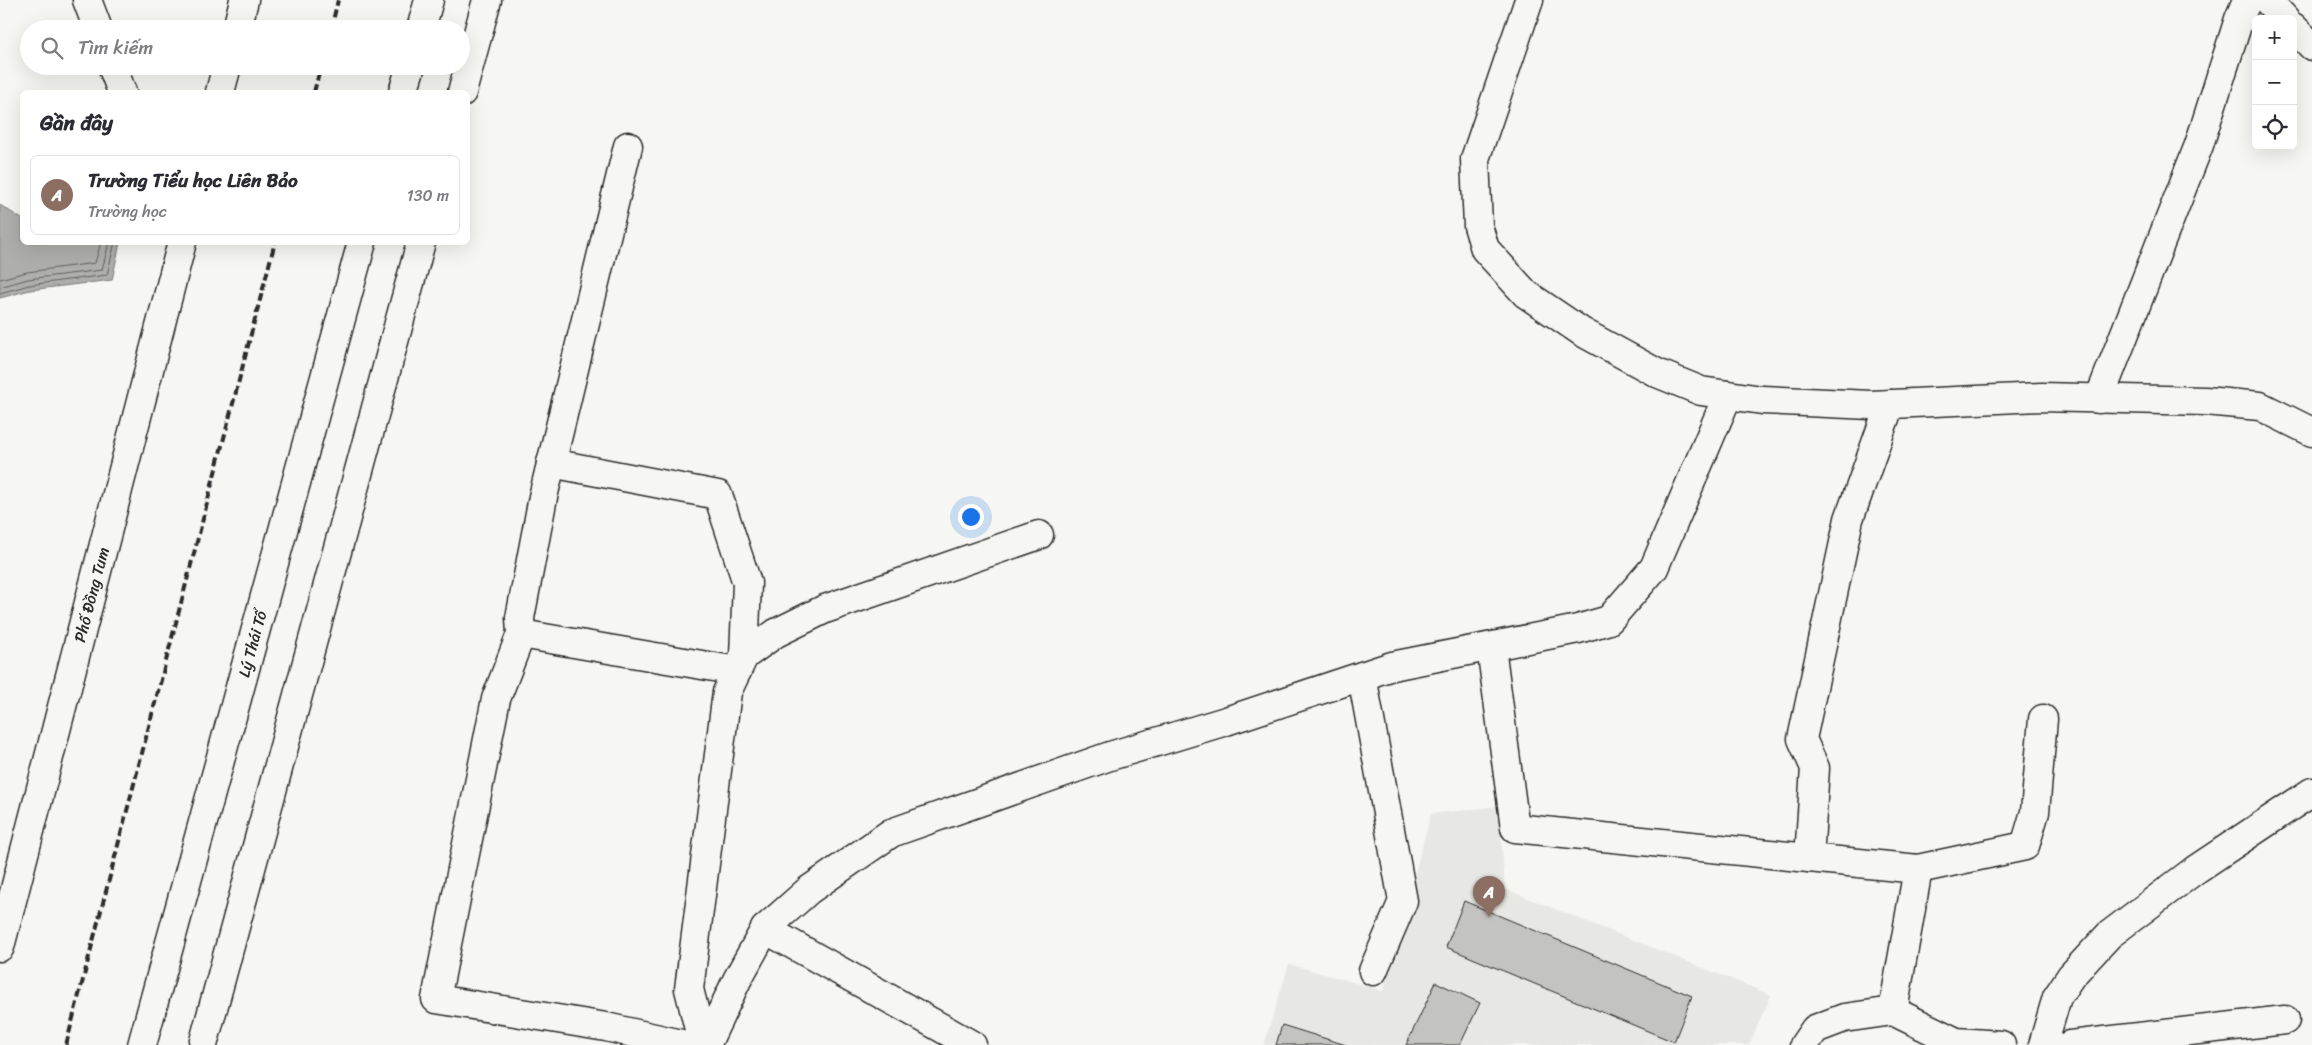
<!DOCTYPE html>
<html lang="vi">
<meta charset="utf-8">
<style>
body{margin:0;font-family:Sriracha,sans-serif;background:#f2f2f3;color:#2b2b33}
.controls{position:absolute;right:15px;top:15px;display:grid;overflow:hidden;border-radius:8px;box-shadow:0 5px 20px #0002}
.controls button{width:45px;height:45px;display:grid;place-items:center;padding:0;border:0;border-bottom:1px solid #e1e1e2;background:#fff;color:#2b2b33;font:25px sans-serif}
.you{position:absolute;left:970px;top:516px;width:18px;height:18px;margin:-12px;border:4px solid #fff;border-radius:50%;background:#1a73e8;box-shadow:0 0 0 8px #1a73e833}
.badge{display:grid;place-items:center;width:32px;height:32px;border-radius:50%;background:#1f6fb2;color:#fff;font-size:16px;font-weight:700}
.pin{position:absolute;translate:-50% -41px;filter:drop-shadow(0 1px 2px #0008)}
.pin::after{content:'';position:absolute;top:26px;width:18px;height:15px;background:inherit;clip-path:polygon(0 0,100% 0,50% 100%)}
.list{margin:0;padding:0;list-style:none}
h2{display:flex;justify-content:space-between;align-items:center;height:65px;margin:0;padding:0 20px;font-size:21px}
h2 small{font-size:16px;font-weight:400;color:#7c7c81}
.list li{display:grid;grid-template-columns:32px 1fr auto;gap:15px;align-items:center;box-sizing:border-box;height:80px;margin:0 10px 10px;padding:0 10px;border:1px solid #e1e1e2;border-radius:8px}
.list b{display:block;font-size:19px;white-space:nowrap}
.list p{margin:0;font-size:16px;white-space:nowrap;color:#7c7c81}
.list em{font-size:16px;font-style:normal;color:#7c7c81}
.icon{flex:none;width:28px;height:28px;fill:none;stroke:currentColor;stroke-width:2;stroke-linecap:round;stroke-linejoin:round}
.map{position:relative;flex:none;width:2312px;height:1045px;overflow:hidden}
.search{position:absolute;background:#fff;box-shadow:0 5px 20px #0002;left:20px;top:20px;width:450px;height:55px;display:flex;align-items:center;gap:12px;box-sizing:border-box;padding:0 18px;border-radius:28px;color:#7c7c81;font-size:19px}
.panel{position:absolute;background:#fff;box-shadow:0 5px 20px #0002;left:20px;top:90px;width:450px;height:155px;border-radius:8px}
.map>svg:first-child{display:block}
</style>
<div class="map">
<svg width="2312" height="1045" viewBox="0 0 2312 1045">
<rect width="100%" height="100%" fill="#f6f6f2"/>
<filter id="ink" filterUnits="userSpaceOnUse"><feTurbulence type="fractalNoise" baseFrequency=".02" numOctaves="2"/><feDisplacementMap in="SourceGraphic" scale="10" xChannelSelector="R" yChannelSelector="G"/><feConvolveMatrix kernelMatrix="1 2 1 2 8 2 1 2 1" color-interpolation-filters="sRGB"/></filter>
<g filter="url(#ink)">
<path fill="#e7e7e3" d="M1499,806l6,83 266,106 -22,50h-485l25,-81 94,27 48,-177z"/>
<path fill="#aeaeab" stroke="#7a7a78" d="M0,205l22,14v23l98,1 -8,37 -82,10 -30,8z"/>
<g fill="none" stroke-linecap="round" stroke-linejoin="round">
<path stroke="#5f5f5e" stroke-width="1" d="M0,279l27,-7 68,-9 6,-21
M0,287l28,-8 74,-9 7,-28
M0,293l29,-8 78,-10 8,-33"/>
</g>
<path fill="#c3c3c0" stroke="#2b2b2b" d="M1464,901l228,95 -18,46 -228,-95z
M1436,982l44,21 -20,42h-54z
M1282,1025l64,20h-70z"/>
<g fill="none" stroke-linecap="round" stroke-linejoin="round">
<defs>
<g id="minor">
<path d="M87,0l11,29"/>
<path d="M1529,0l-54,159 3,67 7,23 41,45 56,38 75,41 44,18 61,9 109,5 170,-8 164,4 55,5 52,26"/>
<path d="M2267,0l18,19"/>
<path d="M2293,27l19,19"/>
<path d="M237,29l7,-29"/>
<path d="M112,66l10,26"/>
<path d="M220,92l7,-26"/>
<path d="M2099,399l100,-254 40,-126 8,-19"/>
<path d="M1890,404l-41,115 -47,220 13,29 -6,90 109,11 -25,142"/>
<path d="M551,463l167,32 29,88 -3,73"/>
<path d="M521,634l-1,-16 23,-121 85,-351"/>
<path d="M1491,647l24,181 294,30"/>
<path d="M1362,676l41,225 -30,70"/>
<path d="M1918,869l107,-23 10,-34 8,-93"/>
<path d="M765,929l207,116"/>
<path id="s1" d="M0,947l182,-705"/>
<path d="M686,1045l-80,-18 -170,-28 60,-300 25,-65 216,37"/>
<path d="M703,1045l-14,-56 38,-297 17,-36 32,-23 49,-24 214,-74"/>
<path d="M706,1045l31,-65 28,-51 44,-39 82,-57 219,-77 116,-35 166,-55 186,-37 31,-9 45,-52 74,-173"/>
<path d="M1804,1045l11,-16 29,-11 49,-7 63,31 45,3"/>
<path d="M2043,1045l14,-48 14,-21 38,-41 86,-65 117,-78"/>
<path d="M2070,1045l215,-25"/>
</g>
<g id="major">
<path d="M421,29l8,-29"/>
<path d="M403,92l8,-26"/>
<path d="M462,92l25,-92"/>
<path id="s2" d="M142,1045l220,-803"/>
<path d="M203,1045l218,-803"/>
</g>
</defs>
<use href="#minor" stroke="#2b2b2b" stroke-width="31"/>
<use href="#major" stroke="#2b2b2b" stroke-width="31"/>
<use href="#minor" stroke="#f6f6f2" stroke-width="28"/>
<use href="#major" stroke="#f6f6f2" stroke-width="28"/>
<path stroke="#2b2b2b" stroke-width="4" stroke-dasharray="8 4" stroke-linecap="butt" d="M331,29l7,-29
M314,92l7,-26
M66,1045l209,-803"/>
</g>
</g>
<g text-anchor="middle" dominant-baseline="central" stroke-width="4.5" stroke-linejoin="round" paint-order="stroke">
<g font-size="16" fill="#2b2b2b" stroke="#f6f6f2">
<text stroke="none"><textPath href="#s1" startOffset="364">Phố Đồng Tum</textPath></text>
<text stroke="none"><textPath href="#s2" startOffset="416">Lý Thái Tổ</textPath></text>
</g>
</g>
</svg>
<div class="controls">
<button>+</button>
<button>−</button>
<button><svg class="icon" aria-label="locate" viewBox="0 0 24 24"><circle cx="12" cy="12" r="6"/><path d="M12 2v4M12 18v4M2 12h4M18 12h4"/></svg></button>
</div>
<div class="you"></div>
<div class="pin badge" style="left:1489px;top:917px;background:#8d6e63">A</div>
<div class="search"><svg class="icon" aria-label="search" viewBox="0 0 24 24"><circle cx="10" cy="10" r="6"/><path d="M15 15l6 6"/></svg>Tìm kiếm</div>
<section class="panel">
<h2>Gần đây<small></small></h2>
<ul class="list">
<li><span class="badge" style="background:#8d6e63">A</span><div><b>Trường Tiểu học Liên Bảo</b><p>Trường học</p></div><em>130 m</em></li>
</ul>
</section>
</div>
